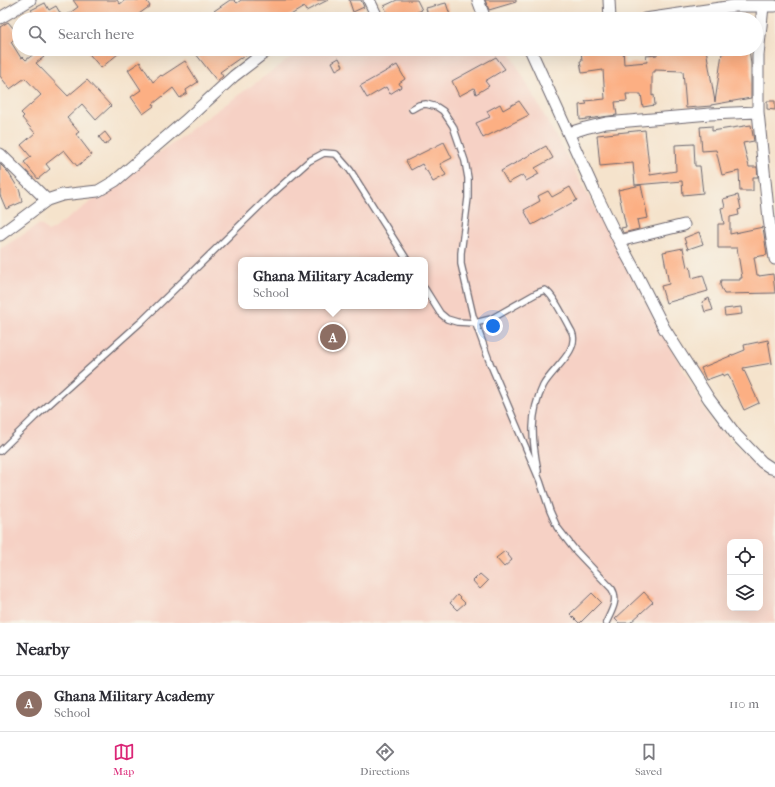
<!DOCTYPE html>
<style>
body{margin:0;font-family:"IM FELL French Canon",serif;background:#f7f7f7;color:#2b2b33}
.controls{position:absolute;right:12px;bottom:12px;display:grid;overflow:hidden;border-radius:8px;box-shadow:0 4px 16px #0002}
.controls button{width:36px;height:36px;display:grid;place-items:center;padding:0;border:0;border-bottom:1px solid #e1e1e2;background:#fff;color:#2b2b33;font:20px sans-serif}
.you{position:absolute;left:493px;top:326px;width:14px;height:14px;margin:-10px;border:3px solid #fff;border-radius:50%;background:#1a73e8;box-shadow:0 0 0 6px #1a73e833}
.badge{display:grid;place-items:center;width:26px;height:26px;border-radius:50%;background:#db2777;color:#fff;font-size:13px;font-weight:700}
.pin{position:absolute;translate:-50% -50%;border:2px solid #fff;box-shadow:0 1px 4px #0006}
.popup{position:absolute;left:238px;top:257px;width:190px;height:52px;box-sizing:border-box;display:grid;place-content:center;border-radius:8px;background:#fff;filter:drop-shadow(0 1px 3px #0005);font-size:13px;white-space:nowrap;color:#7c7c81}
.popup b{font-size:15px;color:#2b2b33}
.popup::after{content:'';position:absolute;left:50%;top:100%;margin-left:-8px;border:8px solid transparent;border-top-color:#fff}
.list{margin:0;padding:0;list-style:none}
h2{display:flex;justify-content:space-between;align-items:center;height:52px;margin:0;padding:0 16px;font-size:17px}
h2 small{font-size:13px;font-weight:400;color:#7c7c81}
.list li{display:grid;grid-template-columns:26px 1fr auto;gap:12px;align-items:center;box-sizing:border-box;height:56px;padding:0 16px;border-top:1px solid #e1e1e2}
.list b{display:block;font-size:15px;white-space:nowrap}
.list p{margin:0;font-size:13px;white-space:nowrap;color:#7c7c81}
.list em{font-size:13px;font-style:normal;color:#7c7c81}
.icon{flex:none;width:22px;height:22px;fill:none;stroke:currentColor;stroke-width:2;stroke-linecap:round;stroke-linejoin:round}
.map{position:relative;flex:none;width:775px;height:623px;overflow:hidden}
.search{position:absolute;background:#fff;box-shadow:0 4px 16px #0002;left:12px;right:12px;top:12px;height:44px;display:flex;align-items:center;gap:10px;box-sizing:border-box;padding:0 14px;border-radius:22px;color:#7c7c81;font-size:15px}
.sheet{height:108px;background:#fff}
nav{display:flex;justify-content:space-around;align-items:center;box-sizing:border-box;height:56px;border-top:1px solid #e1e1e2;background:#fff;font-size:11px;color:#7c7c81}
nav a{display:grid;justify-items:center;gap:2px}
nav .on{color:#db2777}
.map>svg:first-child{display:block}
</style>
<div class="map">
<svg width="775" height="623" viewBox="0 0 775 623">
<rect width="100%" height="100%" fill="#f7f3e8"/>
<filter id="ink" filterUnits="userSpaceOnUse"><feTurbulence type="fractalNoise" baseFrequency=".025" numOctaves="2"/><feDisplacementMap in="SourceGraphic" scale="8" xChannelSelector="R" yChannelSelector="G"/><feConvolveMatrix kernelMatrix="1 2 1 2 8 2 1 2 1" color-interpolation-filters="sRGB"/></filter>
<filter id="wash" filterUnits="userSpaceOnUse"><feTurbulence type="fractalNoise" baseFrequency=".012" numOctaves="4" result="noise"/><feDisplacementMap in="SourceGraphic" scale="16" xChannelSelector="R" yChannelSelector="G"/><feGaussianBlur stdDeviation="0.9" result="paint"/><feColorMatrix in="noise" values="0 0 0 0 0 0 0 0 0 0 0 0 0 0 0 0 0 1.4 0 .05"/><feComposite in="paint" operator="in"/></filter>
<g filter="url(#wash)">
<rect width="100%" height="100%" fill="#f5e3cc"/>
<path fill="#f6d1c5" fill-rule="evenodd" d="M329,49h179l205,375 56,55 6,1v143h-775v-374l40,-25 9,8 241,-174zM241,260h184v46h-184zM730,542h30v66h-30z"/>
<g id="blocks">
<path fill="#fcaf83" d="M73,0h44l3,4 5,-4h21l4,6 -18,13h-27l-4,-5 -7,5h-57l-6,-9 14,-7 4,7 7,-4 7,12 15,-11z
M230,0h4l3,3 4,-3h87l-22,11 -2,-4 -20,12h-58l-3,-3 -4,2 -5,-7z
M349,0h12l3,7 -11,5z
M397,0h20l5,10 -20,9h-12l-6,-13z
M485,0h31v2l-27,8z
M446,3l4,12 -14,4h-7l-3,-11z
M8,22l11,13 -8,7 10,16 2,-1 3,3 13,-10 5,7 -8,6 32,33 19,-16 24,26 -15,14 -14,-16 -15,14 12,14 -3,2 16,21 -15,11 -13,-16 -18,14 4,5 -12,10 -14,-17 7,-5 -10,-12 14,-12 -13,-15 2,-2 -3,-3 20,-18 -16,-17 -15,11 -10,-13v-49z
M85,49h39l-23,19z
M192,49h63l-14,10 -1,-1 -20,14 3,4 -6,5z
M581,49h42l1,15 23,-2 -1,-6 11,-1v-6h14v2h12l11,-2h12l9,53 7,-49 27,-4 2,15v34l-40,7v1l-25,2 -3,-37 -28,-1v2h-3v24l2,-1 1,10 -12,2 -2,-13h-15l1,7 -12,1 2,13 -37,5 -1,-15 8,-1 -2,-3 20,-2 -2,-29 -21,3 -2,-12h2z
M496,57l9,12 -20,12 4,5 -13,8 -2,-6 -15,8 -7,-15z
M339,58l4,8 -7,4 -4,-8z
M185,61l13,21 -12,8 1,3 -7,5 -7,-10 -20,16 1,2 -11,8 -12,-17 10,-7 -13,-20 12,-8 13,20 8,-7 1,1z
M397,65l8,14 -6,4 2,4 -11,7 -4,-7 -19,11 -7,-12z
M519,101l10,14 -46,23 -7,-15 14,-6 -3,-6 13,-7 3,6z
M767,101h8v9l-8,-1z
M751,125l3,16 -11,2 6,24h8l1,10h-5v14h-13l-1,-20 -17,4 -6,-25 -14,1 -2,-24 12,-1v5z
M645,130l5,45 26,-4 -1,-26 19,-1 1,22h5l3,27 -20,2 -1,-14 -47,4 -2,-22 -33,3 -3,-31z
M105,132l6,8 -6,5 -6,-8z
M444,142l8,16 -12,6 6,11 -13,7 -6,-11h-1l-4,-7 -11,6 -5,-9z
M546,146l7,12 -18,10 4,6 -13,7 -3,-6 -15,8 -7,-12z
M0,164l8,8 12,19 2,11 -16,7 -6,-14z
M641,185l7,33 -11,2 2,9 -16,4 -2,-5 5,-1 -8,-37z
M570,187l7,13 -45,25 -8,-15 16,-9 -2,-5 10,-5 4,6z
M738,195l3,14 -3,1 1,5 -9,2v17l33,-7 4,28 -13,2 3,18h2v1l14,-2 2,19 -51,1 -4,-9 1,-5h19v-2h2l-5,-30h-19v-24h6l-3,-16 4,-1 -2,-8z
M699,232l4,12 -15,5 -4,-11z
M683,248l4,19 3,-1 2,12 11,-3 5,16 -42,12 -5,-17 8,-2 -6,-32z
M709,298l4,12 -8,2 -3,-10z
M741,307l1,7 -17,2 -1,-7z
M768,340l4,23 -29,5 16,35 -15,7 -16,-36 -5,2v-2l-17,6 -5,-12 44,-18 -1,-5z
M505,551l7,9 -8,7 -8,-9z
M480,574l8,7 -8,8 -7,-8z
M644,592l9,10 -23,21h-11l-4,-4z
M592,593l9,9 -21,21h-1l-9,-9z
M457,595l8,8 -8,7 -7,-7z"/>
</g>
</g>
<g filter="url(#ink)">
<use href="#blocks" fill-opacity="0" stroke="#6c666e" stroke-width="1"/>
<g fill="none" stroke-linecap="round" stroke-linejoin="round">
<defs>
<path id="lane" d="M412,109l7,-4 7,-1 11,3 6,4 10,15 12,35 3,17v20l-7,55v11l12,52 17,47 50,118 10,30 7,16 17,22 38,40c7,11 -1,23 -6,34
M425,289l15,24 7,6 10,3 18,1 16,-4 46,-26 8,-3c9,5 21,32 27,42 8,19 -21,38 -29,54 -14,29 -11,54 -5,85
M0,451l35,-34 107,-96 129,-126 38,-34 15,-8 12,1 14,16 57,90"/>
<path id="street" d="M369,0l9,19
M478,0l7,19
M609,0l1,19
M763,6l-5,49v57l11,107 6,40
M0,18l30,-18
M645,19l89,-13h41
M530,49l64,141 25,51 13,24 32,63 45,71 27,36 26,27 9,6 4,1
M569,133l16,-5 21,-5 104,-9 48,-2
M0,154l47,46
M0,235l47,-35 15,-5 36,-4 17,-10 70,-60 49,-45 26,-20 10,-7
M619,241l65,-16"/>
</defs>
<use href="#lane" stroke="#6c666e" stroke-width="8"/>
<use href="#street" stroke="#6c666e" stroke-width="13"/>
<use href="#lane" stroke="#fff" stroke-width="5.5"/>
<use href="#street" stroke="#fff" stroke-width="11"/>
</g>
</g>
</svg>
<div class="controls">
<button><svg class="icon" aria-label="locate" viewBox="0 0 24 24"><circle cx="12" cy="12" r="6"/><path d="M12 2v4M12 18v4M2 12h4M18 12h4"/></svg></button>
<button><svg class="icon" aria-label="layers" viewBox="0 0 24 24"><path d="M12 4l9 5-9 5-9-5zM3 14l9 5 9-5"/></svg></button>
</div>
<div class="you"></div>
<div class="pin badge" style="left:333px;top:337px;background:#8d6e63">A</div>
<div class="popup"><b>Ghana Military Academy</b>School</div>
<div class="search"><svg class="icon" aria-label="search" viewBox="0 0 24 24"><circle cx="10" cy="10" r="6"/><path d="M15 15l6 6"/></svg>Search here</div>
</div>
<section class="sheet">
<h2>Nearby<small></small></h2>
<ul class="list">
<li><span class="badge" style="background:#8d6e63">A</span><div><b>Ghana Military Academy</b><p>School</p></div><em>110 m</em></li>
</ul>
</section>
<nav>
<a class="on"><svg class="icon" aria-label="map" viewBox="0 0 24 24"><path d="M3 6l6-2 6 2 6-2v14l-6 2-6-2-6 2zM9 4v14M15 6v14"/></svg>Map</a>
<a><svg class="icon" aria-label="directions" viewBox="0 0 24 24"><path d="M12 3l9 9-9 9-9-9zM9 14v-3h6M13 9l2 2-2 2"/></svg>Directions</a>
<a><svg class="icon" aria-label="saved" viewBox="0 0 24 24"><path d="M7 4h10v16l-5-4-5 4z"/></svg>Saved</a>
</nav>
